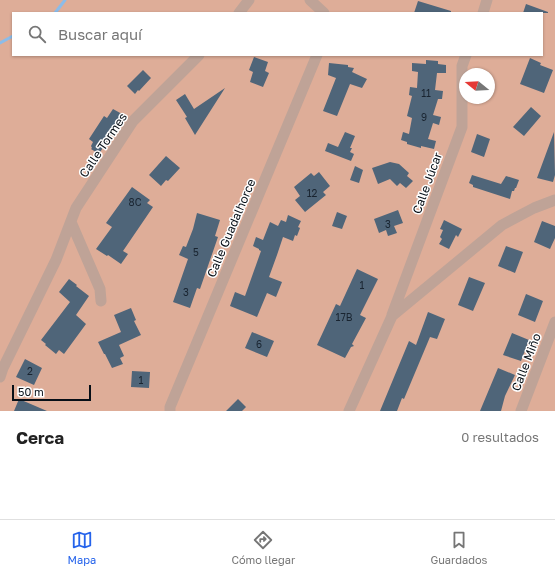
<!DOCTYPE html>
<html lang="es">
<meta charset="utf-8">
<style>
body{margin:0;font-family:"Golos Text",sans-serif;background:#f6f6f6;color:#222}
.compass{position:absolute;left:459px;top:68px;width:36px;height:36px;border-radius:50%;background:#fff;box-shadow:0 1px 3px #0004;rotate:288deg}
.scale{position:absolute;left:12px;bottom:10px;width:79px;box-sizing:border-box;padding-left:4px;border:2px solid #070f17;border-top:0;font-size:11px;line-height:14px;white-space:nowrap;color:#070f17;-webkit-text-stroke:3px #fff;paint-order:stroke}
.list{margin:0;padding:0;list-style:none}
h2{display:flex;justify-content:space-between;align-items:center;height:52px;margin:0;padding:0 16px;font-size:17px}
h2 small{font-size:13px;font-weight:400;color:#767676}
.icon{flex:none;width:22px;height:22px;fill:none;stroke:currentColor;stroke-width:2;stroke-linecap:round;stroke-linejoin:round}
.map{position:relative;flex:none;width:555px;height:411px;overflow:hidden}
.search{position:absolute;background:#fff;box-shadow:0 1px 3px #0004;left:12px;right:12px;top:12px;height:44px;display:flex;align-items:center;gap:10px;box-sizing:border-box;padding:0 14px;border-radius:0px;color:#767676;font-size:15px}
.sheet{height:108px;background:#fff}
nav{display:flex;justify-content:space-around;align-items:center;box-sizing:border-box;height:56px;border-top:1px solid #e0e0e0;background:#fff;font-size:11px;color:#767676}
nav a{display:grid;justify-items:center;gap:2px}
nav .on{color:#2563eb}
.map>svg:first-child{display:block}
</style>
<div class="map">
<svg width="555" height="411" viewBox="0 0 555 411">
<rect width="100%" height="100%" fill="#dfeffd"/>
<path fill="#dead98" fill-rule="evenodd" d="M0,0h555v411h-555zM13,13h529v42h-529zM465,74h24v24h-24z"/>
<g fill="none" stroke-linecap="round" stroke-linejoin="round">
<path stroke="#8bbce9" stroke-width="3" d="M55,13l10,-13
M0,43l13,-7"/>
</g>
<path fill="#4f6579" d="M418,1l33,10v2h-37z
M526,4l22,8v1h-25z
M254,57l14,5 -3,9 4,2 -6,14 -13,-5 3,-10 -4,-2z
M530,58l11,5 -1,2 13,5 -9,23 -24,-9z
M426,60l12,1v3l8,1v8h-9l-2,17 8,1 -1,8h-4l-5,16 8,2 -2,8 -6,-2 -5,16 8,2 -2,8 -13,-3v2l-14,-4v-2l-6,-2 2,-8 6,2 3,-16 -5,-2 5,-20 -3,-1 1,-8 7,1 1,-16 -6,-1v-8l14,1z
M329,63l19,2v2l6,1 -2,4 15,7 -5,9 -12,-4 -13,32 -14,-5 13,-33 -8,-3z
M143,70l8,8 -12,13 -1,-1 -3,4 -8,-8z
M225,88l-30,47 -10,-17 2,-1 -11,-17 9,-6 9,15z
M531,107l10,9 -17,20 -11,-9z
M113,109l9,5 -7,10 2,1 -18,29 -8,-5 1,-1 -1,-2 2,-4 -4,-3 15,-23 3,2z
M345,132l10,4 -5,12h2l-2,4 4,2 -3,7 -26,-10 3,-8 10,4z
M554,132l1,43 -2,7 -16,-4z
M477,134l13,5 -6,18 -13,-5z
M166,156l14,12 -12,13 -2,-1 -5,6 -12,-11z
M390,162l9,2 10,9 -2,3 6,5 -7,7 -6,-5 -3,3 -7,-7 -12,5 -6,-16z
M355,166l8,4 -4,13 -9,-3z
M319,172l11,14 -7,6 3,3 -21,17 -10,-12 5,-4 -6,-9 17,-14 3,3z
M472,175l29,9 5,-8 13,4 -3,8h-1l-1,3h-2l-2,8 -37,-12v-2l-4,-2z
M132,187l18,13 -3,3 6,4 -30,44 5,3 -7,10 -13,-9 -1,1 -11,-7 16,-22 -6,-4z
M398,210l5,13 -9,3 3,7 -9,3 -2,-6 -7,3 -5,-14z
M337,212l10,4 -5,13 -10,-3z
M197,213l23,7 -5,16 3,1 -18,52 -3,-1 -7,20 -17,-6 15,-43 -9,-4 4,-9 3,1 7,-18z
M288,215l13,6 -3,6 2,1 -3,8 -2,-1 -2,6 -10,-4 -6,18 -8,22 13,5 -6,15 -9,-4 -10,24 -27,-11 5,-14 10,4 16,-45 -2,-1v-1l-6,-3 3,-9 7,3 7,-18 8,4 3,-6 5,2z
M444,220l18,9 -4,8 -2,-2 -7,14 -10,-5 3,-5 -2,-2 3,-7 -3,-1z
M542,221l13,5v12l-5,11 -16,-7z
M506,246l17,6 -8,21 -17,-7z
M357,269l21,10 -18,36 6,3 -14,26 2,2 -3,1 -6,11 -28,-13 19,-41 4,2z
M469,277l16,6 -12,28 -15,-6z
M69,279l8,6 -1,1 13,10 -13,19 10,9 -22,30 -5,-4 -3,4 -11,-9 1,-1 -5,-4 29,-38 -11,-10z
M526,294l17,7 -8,21 -17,-7z
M131,308l5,12 -2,1 7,14 -22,10 5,11 -4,2 3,6 -11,4 -7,-14h-1l-6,-12 23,-10 -7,-17z
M428,312l17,7 -8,20 -7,-2 -26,62 -2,-1 -5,13h-17l29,-70 7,4z
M252,332l22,9 -7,16 -22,-9z
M512,333l17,7 -8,21 -18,-6z
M25,359l17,9 -8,17 -18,-8z
M498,368l17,7 -10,21 -4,15h-21z
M132,371l18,1 -1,16 -18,-1z
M19,399l28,12h-33z
M238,399l8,8 -4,4h-16z"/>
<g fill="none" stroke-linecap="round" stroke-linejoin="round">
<path stroke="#bfa397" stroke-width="11" d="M310,0l14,13
M239,13l10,-13
M483,13l4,-13
M71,222l29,67 1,12
M392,315l70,-188v-61l4,-11
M0,377l3,-9 53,-108 20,-52 57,-87 66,-66
M170,411v-4l147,-352
M349,411l43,-95 110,-91 32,-17 21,-8
M521,411l34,-89"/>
</g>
<g text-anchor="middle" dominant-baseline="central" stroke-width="3" stroke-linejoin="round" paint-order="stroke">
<g font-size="10" fill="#192430">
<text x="426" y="93">11</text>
<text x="424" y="117">9</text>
<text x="312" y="193">12</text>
<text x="135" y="202">8C</text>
<text x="388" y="224">3</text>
<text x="196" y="252">5</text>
<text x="362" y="285">1</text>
<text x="186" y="292">3</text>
<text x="344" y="317">17B</text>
<text x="259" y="344">6</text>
<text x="30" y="371">2</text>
<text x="141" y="380">1</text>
</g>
<g font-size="12" fill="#070f17" stroke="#fff">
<text transform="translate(103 145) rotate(-56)">Calle Tormes</text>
<text transform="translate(427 183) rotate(-70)">Calle Júcar</text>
<text transform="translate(231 228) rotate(-67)">Calle Guadalhorce</text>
<text transform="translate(526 362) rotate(-69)">Calle Miño</text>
</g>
</g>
</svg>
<svg class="compass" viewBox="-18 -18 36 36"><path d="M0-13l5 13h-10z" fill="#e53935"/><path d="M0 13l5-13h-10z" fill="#767676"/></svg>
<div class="scale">50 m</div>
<div class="search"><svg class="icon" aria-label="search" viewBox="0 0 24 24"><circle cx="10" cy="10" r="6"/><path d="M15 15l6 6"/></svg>Buscar aquí</div>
</div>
<section class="sheet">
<h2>Cerca<small>0 resultados</small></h2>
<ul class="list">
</ul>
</section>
<nav>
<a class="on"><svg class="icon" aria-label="map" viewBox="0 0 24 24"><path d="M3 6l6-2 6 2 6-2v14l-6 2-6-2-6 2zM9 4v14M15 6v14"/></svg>Mapa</a>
<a><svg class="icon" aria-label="directions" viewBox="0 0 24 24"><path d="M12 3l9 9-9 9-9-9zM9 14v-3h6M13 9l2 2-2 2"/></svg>Cómo llegar</a>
<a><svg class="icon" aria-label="saved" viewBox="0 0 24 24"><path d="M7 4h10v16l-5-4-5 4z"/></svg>Guardados</a>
</nav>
